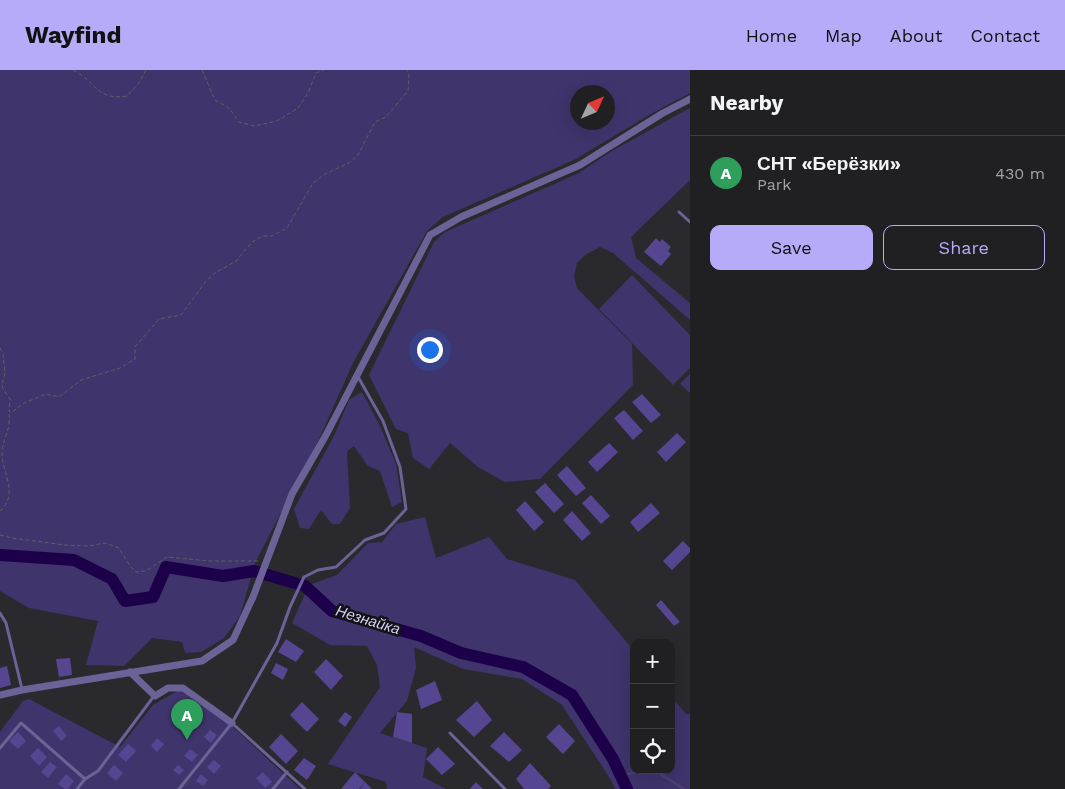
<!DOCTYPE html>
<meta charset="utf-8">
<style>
body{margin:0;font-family:"Work Sans",sans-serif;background:#28282a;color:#f1f3f6}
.controls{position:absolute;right:15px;bottom:15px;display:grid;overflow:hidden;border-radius:10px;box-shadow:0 5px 20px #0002}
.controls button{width:45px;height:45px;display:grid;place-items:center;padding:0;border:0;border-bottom:1px solid #3d3e40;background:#202022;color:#f1f3f6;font:25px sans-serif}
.compass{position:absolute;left:570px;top:15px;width:45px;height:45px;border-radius:50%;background:#202022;box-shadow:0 5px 20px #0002;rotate:46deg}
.you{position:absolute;left:429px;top:279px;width:18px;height:18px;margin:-12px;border:4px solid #fff;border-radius:50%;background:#1a73e8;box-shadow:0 0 0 8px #1a73e833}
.badge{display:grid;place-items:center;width:32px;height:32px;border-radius:50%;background:#b6abf8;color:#fff;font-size:16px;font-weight:700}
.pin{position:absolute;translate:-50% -41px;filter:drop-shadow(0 1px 2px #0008)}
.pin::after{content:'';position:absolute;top:26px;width:18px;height:15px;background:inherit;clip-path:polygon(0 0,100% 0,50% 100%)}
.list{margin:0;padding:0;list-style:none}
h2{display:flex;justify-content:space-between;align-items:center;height:65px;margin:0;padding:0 20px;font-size:21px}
h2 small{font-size:16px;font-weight:400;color:#a2a3a5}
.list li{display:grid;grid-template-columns:32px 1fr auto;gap:15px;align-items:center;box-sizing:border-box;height:75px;padding:0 20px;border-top:1px solid #3d3e40}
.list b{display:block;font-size:19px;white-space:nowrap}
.list p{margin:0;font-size:16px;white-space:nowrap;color:#a2a3a5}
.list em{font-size:16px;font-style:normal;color:#a2a3a5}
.actions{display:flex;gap:10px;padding:15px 20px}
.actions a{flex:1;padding:11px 0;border:1px solid #b6abf8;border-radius:10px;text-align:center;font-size:18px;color:#b6abf8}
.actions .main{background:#b6abf8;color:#111}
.icon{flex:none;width:28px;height:28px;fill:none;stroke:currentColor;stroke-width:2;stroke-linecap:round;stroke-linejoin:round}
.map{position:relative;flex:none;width:690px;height:719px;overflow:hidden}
header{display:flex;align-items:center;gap:30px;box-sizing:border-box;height:70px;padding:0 25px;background:#b6abf8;color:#111}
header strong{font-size:24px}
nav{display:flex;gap:28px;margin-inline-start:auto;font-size:18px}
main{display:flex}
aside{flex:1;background:#202022}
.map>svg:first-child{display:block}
</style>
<header>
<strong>Wayfind</strong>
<nav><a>Home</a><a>Map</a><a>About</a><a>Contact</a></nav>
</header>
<main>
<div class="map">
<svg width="690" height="719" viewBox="0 0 690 719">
<rect width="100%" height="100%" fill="#2a2a2e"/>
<path fill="#3f346c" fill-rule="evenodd" d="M0,0h690v23l-41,22 -75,45 -131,57 -16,14 -74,132 -33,74 -65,126 -15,53 -16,22 -23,14 -16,1 -3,-11 -30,-4 -28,28 -38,-1 12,-44 -69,-13 -29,-17zM578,22h30v30h-30z
M690,38v72l-59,57 5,21 54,45v17l-77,-67 -13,-6 -15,8 -8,8 -3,13 3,12 55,56 1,41 -93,94 -35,3 -27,-15 -28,-24 -21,26 -16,-11 -5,-25 -12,-4 -27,-54 65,-133 11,-10 134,-59 31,-21z
M632,205l58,60v33l-17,17 -74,-76z
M690,304v19l-10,-9z
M362,322l18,34 16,38 6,38 -10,5 -12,-36 -12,-5 -14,-20 -7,5 3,57 -10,16h-8l-11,-14 -12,19 -9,-1 -6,-19 41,-75 14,-34z
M425,447l11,41 53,-21 18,22 68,21 59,71v119h37v-74l15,18h4v75h-75l-4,-9 -49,-75 -40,-26 -59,-10 -49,-22 2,21 -9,33 -27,32 47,15 -4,29 23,12h-59l-1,-7 -58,-18 52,-77 -3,-22 -10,-19 -37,-1 -38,-22 17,-38 28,-10 31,-32 14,-1 14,-18z
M179,620l54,37 67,62h-300v-57l23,-31 6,-2 91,48 33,-42z"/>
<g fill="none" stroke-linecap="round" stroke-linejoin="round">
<path stroke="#544075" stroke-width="2" d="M654,700l30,19
M621,706l22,-6"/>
<path stroke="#1d004a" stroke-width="12" d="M0,485l74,5 38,19 13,22 28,-4 13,-30 57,9 31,-5 51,15 27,25 89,25 40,17 62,14 49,28 41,64 14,30"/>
</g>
<path fill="#564692" d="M656,168l4,4 2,-3 9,8 -3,4 3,3 -10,12 -17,-14z
M642,324l19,21 -10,8 -19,-21z
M624,340l19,21 -10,9 -19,-22z
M677,363l9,9 -20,20 -9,-10z
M609,373l9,9 -21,20 -9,-10z
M567,396l19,22 -10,8 -19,-21z
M545,413l19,21 -10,9 -19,-21z
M591,425l19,21 -9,8 -19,-21z
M525,431l19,21 -10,9 -18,-21z
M651,433l9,10 -22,19 -8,-10z
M572,441l19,22 -9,8 -19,-21z
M683,471l7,7v4l-18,18 -9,-9z
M661,530l19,22 -6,4 -18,-21z
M286,569l18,12 -8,11 -18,-10z
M70,588l2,17 -13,2 -3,-18z
M326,589l17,17 -12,14 -17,-18z
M276,593l12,6 -5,11 -12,-7z
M7,596l4,19 -11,3v-20z
M435,611l7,19 -21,9 -5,-19z
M477,631l15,19 -18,17 -18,-17z
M302,632l17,17 -12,13 -17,-17z
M345,642l7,5 -7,10 -7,-6z
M397,642l15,2v29l-19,-6z
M559,654l16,17 -12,13 -17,-17z
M59,656l8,10 -6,5 -8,-10z
M210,660l7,5 -6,8 -7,-6z
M18,662l8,9 -8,8 -9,-8z
M504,662l18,18 -13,12 -19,-16z
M281,664l17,17 -12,13 -17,-17z
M157,668l7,6 -7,8 -6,-6z
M128,674l8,7 -10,11 -8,-7z
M438,677l17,17 -13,11 -16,-16z
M38,678l9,9 -8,9 -9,-10z
M190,679l8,6 -6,7 -8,-6z
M304,688l12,8 -9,14 -13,-10z
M214,690l7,6 -7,8 -7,-7z
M50,692l7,5 -9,11 -7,-6z
M530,693l21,23 -3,3h-24l-8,-10z
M114,695l9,8 -7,8 -9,-8z
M178,695l6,5 -5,5 -6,-5z
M263,702l9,10 -7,6 -9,-10z
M355,702l10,10 -6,7h-18z
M66,704l8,7 -6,8h-3l-7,-5z
M201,704l7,6 -5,6 -7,-5z
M365,712l7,7h-12z
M476,712l7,7h-13z"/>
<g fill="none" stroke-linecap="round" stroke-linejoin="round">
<path stroke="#5f5f62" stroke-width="1" stroke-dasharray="4 2.5" stroke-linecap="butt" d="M73,0c24,12 23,31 54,26l12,-13 7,-13
M202,0l13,30 14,8 10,14 15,4 23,-5 21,-13 10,-15 8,-20 8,-3
M0,278l3,6 2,19 -3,11 1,5 7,10 -1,12 2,2 13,-10 22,-9 13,3 22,-17 39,-12 15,-9v-12l24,-28 22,-4 25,-34 9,-8 21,-12 16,-19 11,-6h9l15,-8 26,-45 12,-9 24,-11 9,-8 17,-33 11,-5 22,-26 1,-14 -2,-7
M0,441c20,-18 1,-39 2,-60 2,-15 9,-21 7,-39
M0,465l12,3 53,7 23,1 17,-3 14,5 11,18 6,6 10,-1 21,-14 43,4h49"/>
<path stroke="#6b6397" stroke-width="3" d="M679,142l11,10
M0,543l6,10 16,66
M233,654l72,65
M450,663l55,56
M0,678l21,-25 64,56
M77,719l8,-10 13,-8 56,-75
M179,719l53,-66 45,-80 13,-36 14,-30 14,-7 18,-3 29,-27 19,-7 22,-24 -6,-42 -17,-46 -26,-46
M273,719l14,-17"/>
<path stroke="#6b6397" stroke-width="7" d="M130,602l25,24 13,-8h15l49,35
M0,625l22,-5 180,-29 31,-21 20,-43 39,-103 34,-59 104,-200 31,-18 119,-52 83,-52 27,-14"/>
</g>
<g text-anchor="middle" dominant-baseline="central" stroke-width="5" stroke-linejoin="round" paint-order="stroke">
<g font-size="15" font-style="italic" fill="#d3cefa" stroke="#131314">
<text transform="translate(368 550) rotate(17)">Незнайка</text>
</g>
</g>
</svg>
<div class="controls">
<button>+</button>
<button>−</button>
<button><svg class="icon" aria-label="locate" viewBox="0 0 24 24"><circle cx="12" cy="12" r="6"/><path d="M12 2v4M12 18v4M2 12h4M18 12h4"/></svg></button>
</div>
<svg class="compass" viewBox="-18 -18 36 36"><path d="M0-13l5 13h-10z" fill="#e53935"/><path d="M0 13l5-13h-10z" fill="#a2a3a5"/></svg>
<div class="you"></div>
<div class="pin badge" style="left:187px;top:670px;background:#2e9e5b">A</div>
</div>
<aside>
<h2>Nearby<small></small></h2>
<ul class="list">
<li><span class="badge" style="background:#2e9e5b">A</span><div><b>СНТ «Берёзки»</b><p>Park</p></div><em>430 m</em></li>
</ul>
<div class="actions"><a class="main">Save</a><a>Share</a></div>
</aside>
</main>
